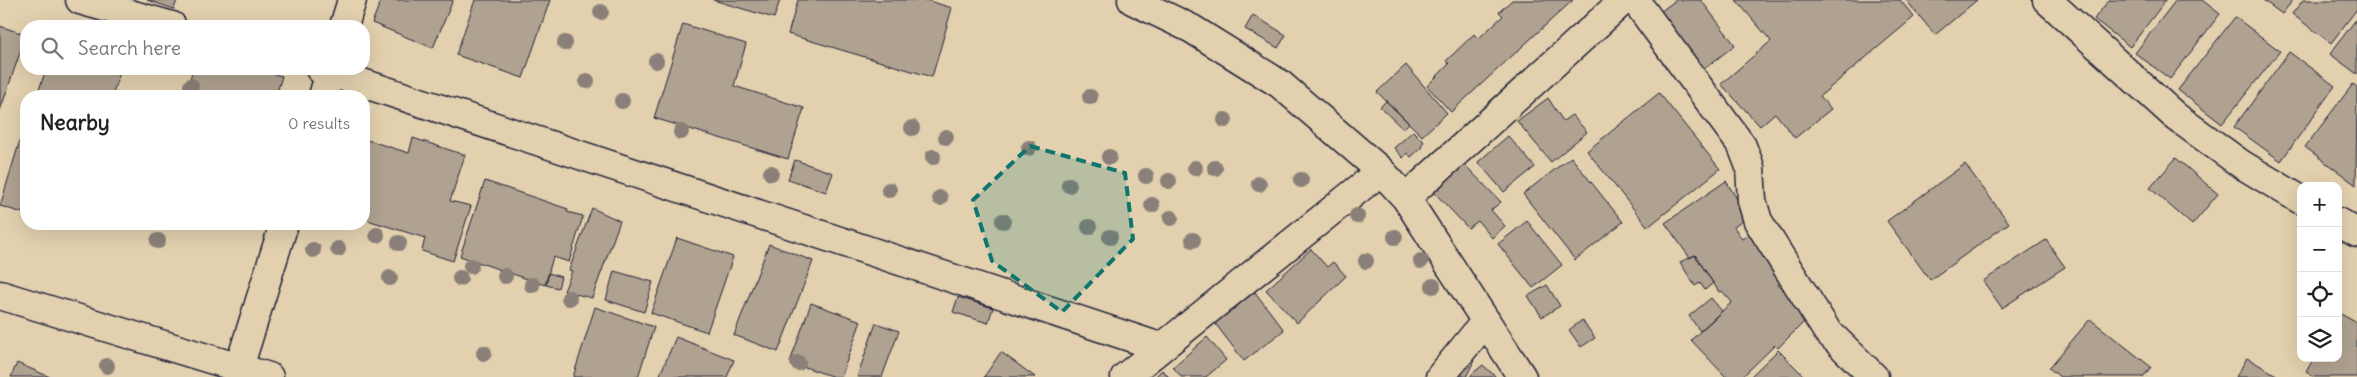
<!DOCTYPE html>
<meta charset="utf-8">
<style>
body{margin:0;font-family:Delius,sans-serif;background:#f2f2f2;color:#222}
.controls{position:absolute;right:15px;bottom:15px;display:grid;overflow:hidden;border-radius:10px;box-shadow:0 5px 20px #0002}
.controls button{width:45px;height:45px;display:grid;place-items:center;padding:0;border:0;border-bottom:1px solid #e0e0e0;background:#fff;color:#222;font:25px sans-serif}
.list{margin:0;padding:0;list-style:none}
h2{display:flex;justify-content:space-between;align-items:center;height:65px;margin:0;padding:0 20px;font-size:21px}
h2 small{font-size:16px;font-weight:400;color:#767676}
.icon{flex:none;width:28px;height:28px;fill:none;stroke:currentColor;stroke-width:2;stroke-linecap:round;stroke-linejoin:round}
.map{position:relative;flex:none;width:2357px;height:377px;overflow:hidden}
.search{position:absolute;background:#fff;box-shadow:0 5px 20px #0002;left:20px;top:20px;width:350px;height:55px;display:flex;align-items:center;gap:12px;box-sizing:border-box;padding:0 18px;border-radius:20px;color:#767676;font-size:19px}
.panel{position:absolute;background:#fff;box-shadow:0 5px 20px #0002;left:20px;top:90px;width:350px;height:140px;border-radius:20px}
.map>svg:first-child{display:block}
</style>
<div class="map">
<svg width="2357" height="377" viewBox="0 0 2357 377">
<rect width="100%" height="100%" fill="#e2d0ae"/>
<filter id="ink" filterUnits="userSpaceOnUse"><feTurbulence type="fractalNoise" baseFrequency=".02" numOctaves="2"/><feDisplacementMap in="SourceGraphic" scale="10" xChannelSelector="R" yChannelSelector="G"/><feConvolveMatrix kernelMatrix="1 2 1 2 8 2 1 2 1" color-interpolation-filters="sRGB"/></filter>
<g filter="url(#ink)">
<path fill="#b0a290" stroke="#22223b" d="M147,0h30l-3,9z
M381,0h72l-20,48 -61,-25z
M475,0h75l-27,78 -67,-23z
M713,0h67l-6,18z
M798,0h128l26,8 -20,69 -144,-43z
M1512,0h61l-122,112 -24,-26 22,-22 -3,-3 28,-27 4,5 25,-23 -4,-4z
M1676,0h25l34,45 -31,24 -44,-57z
M1736,0h164l14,17 -94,79 11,13 -36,29 -20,-25 -15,13 -39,-42 50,-43z
M1906,0h71l-42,35z
M2109,0h57l-36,47 -36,-28z
M2176,0h26l18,14 -50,65 -35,-26z
M2263,0h30l-11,14z
M2303,0h54v9l-26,34 -39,-29z
M1253,15l33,20 -8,13 -33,-19z
M2235,17l45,34 -58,73 -44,-34z
M2357,18v56l-27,-20z
M683,24l63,20 -12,42 70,22 -16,51 -134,-41z
M0,26l26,9 -26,76z
M2289,52l46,34 -54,75 -47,-34z
M1406,65l41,48 -25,23 -45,-44z
M46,69h75l-9,27h-75z
M193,69h63l26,7 -6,20h-91z
M2353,84l4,3 -1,98 -51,-38z
M1659,93l61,76 -72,58 -61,-76z
M1548,98l15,23 9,-6 15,17 -36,30 -34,-41z
M1386,101l23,22 -6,6 -23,-22z
M1413,131l11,11 -3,3 1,2 -11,10 -4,-4 -4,5 -9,-10z
M1508,136l27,31 -31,25 -26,-30z
M21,137l5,2v75l-26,-8z
M413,138l52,17 -15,46 21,5 -18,55 -31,-10 3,-13 -61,-19v-80l45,14z
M1571,157l52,65 -48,38 -52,-66z
M2176,158l42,36 -26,31 -42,-37z
M795,160l38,13 -7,19 -38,-13z
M1462,162l39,40 -10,8 14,16 -13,12 -14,-17 -10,7 -35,-37z
M1965,164l44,59 -79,57 -43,-59z
M485,181l83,28 -1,3 16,4 -14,46 -16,-5 -8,28 -85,-29z
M1726,181l22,36 -14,10 8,12 16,-11 30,45 -10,12 32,31 -32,32 -3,-3 -33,32h-16l-35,-37 41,-38 -10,-11 -3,1 -24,-37 -5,3 -25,-35z
M592,208l28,13 -28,77 -28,-7 8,-20 -3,-1z
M1527,221l35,44 -29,23 -35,-44z
M677,238l56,19 -26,75 -56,-19z
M2046,240l19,27 -63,41 -19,-27z
M769,244l44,17 -35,91 -44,-17z
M1311,249l16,18 6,-5 13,14 -49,47 -31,-33z
M1695,255l18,28 -8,7 -5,-7 -5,3 -15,-24z
M614,271l39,11 -9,30 -38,-12z
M549,273l12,4 -3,11 -12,-3z
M1547,285l13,21 -18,11 -14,-21z
M1254,291l30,39 -40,31 -30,-39z
M958,297l35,11 -5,15 -35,-11z
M1711,298l11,13 -22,20 -11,-15z
M811,303l50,18 -20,56h-7l-44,-15z
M595,307l59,20 -16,50h-65z
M2339,313l18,10v54h-43l-8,-5 8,-14h24z
M2090,319l61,48 -8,10h-83l-11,-9z
M1582,320l13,18 -14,9 -12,-17z
M876,323l23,8 -17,46h-25z
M676,337l58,23 -7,17h-68z
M1207,337l19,23 -20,17h-25l-8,-10z
M1778,350l27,27h-55z
M1001,352l34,25h-51z
M1464,356l10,5 -8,16 -10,-4z
M2247,358l33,19h-44z
M17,363l33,14h-39z
M1483,365l13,12h-26l3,-4z
M1162,370l7,7h-14z"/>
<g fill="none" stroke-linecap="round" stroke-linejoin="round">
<defs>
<path id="minor" d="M80,0l92,26
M1132,0l60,29 88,55 101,87 25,27 116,179
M1635,0l107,146 8,21 2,34 6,20 69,110 47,46
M2047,0l128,116 66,48 60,36
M344,26l8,-26
M320,69l840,278
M323,96l8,-27
M1406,198l218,-198
M2338,222l19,11
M0,295l269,82
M236,377l48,-153
M1125,377l256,-206
M1440,377l46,-56"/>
</defs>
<use href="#minor" stroke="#22223b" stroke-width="31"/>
<use href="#minor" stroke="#e2d0ae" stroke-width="28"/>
</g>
<g fill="#8a8079">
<circle cx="601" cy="12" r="8"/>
<circle cx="565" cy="43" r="8"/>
<circle cx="656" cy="61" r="8"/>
<circle cx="587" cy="81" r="8"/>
<circle cx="191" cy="86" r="8"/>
<circle cx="1090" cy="97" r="8"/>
<circle cx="622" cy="101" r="8"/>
<circle cx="1225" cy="120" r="8"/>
<circle cx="912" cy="128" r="8"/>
<circle cx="681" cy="132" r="8"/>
<circle cx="946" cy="137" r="8"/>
<circle cx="1029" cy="148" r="8"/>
<circle cx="933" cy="157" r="8"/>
<circle cx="1109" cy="157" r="8"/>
<circle cx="1195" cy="168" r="8"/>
<circle cx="1215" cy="168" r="8"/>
<circle cx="771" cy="173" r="8"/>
<circle cx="1146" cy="176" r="8"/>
<circle cx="1301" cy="180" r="8"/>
<circle cx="1169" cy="181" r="8"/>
<circle cx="1259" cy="184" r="8"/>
<circle cx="1069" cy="185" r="8"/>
<circle cx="889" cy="190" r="8"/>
<circle cx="940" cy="198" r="8"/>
<circle cx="1152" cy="205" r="8"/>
<circle cx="1357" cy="216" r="8"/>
<circle cx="1171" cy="218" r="8"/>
<circle cx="1003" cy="221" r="8"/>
<circle cx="1089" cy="227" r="8"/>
<circle cx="377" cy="235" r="8"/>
<circle cx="1110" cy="237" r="8"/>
<circle cx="1395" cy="237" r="8"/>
<circle cx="1193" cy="240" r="8"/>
<circle cx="158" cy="241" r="8"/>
<circle cx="399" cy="243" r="8"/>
<circle cx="338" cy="249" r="8"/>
<circle cx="313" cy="250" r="8"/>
<circle cx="1366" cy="261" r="8"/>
<circle cx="1421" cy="261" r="8"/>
<circle cx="471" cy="266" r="8"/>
<circle cx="505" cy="276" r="8"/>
<circle cx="390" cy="278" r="8"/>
<circle cx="460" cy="278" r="8"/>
<circle cx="532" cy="285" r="8"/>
<circle cx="1433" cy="286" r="8"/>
<circle cx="569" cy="298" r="8"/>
<circle cx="484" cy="353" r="8"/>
<circle cx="798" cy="363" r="8"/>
<circle cx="107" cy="366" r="8"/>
</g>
</g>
<path fill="#0f766e" fill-opacity="0.2" stroke="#0f766e" stroke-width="4" stroke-dasharray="10 6" stroke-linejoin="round" d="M1030,146l95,27 8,66 -71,73 -70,-51 -19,-61z"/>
</svg>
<div class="controls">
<button>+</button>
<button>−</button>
<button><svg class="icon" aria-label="locate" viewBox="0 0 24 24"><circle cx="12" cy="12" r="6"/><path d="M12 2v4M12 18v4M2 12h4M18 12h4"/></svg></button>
<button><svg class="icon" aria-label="layers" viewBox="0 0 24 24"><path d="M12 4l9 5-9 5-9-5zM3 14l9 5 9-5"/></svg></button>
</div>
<div class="search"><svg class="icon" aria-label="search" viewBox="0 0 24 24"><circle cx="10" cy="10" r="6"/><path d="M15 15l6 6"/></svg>Search here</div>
<section class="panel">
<h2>Nearby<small>0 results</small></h2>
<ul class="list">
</ul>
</section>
</div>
